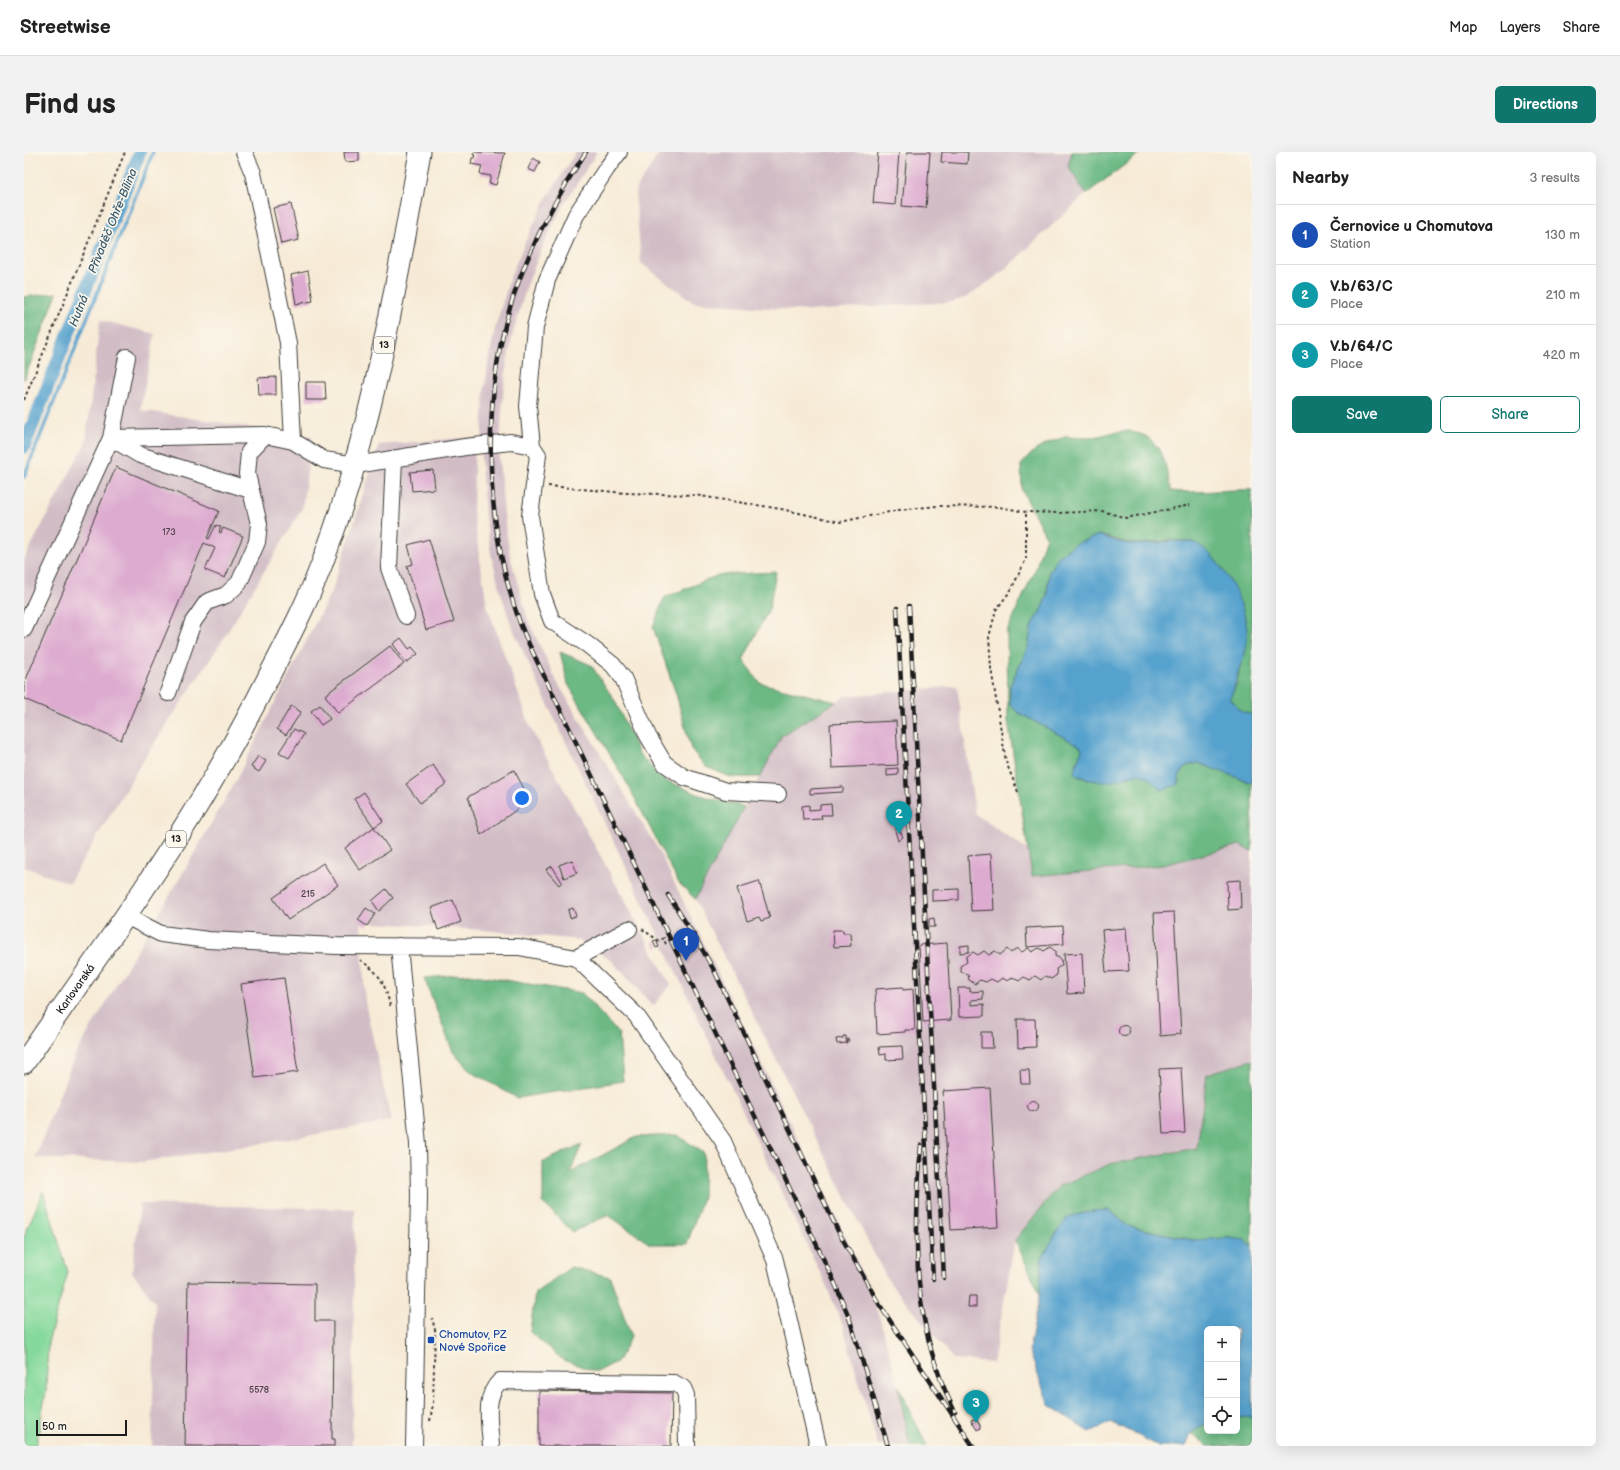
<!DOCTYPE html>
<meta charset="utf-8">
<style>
body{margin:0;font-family:"Balsamiq Sans",sans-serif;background:#f2f2f2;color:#222}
.controls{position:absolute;right:12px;bottom:12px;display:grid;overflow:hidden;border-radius:6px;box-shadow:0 4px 16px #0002}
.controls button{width:36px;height:36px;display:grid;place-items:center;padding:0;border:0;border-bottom:1px solid #e0e0e0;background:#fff;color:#222;font:20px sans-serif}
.scale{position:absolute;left:12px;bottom:10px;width:91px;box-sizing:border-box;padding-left:4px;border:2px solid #1c1c1c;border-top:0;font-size:11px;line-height:14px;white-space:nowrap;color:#1c1c1c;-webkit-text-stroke:3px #fbf7ec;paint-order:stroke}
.you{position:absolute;left:498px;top:646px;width:14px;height:14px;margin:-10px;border:3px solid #fff;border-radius:50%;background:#1a73e8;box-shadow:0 0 0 6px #1a73e833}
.badge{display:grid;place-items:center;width:26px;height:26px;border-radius:50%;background:#0f766e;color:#fff;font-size:13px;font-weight:700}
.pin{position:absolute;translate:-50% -33px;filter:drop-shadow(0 1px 2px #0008)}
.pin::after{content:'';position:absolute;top:21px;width:14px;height:12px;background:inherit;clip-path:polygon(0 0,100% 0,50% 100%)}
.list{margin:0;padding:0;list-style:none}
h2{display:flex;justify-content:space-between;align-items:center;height:52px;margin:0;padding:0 16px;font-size:17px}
h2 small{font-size:13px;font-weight:400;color:#767676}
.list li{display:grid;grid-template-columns:26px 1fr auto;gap:12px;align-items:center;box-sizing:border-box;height:60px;padding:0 16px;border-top:1px solid #e0e0e0}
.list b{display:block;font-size:15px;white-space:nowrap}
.list p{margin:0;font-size:13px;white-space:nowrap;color:#767676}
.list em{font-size:13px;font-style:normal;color:#767676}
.actions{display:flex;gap:8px;padding:12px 16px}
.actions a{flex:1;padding:9px 0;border:1px solid #0f766e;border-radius:6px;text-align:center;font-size:14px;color:#0f766e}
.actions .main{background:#0f766e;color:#fff}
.icon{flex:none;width:22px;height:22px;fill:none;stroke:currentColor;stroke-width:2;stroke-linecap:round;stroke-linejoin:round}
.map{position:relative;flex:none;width:1228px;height:1294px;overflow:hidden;border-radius:6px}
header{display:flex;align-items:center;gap:24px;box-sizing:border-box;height:56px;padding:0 20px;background:#fff;border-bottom:1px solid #e0e0e0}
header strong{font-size:19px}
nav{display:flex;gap:22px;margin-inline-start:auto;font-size:14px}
.intro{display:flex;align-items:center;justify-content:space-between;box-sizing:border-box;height:96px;padding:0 24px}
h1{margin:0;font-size:28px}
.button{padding:10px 18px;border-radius:6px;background:#0f766e;color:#fff;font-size:14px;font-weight:700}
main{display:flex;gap:24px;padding:0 24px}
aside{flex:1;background:#fff;border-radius:6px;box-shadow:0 4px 16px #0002}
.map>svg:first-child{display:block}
</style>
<header>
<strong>Streetwise</strong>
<nav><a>Map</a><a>Layers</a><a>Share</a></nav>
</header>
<div class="intro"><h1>Find us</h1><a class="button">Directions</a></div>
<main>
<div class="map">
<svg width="1228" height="1294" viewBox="0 0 1228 1294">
<rect width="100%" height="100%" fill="#fbf7ec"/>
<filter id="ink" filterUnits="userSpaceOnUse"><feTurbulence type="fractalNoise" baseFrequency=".025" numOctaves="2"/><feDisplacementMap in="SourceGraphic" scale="8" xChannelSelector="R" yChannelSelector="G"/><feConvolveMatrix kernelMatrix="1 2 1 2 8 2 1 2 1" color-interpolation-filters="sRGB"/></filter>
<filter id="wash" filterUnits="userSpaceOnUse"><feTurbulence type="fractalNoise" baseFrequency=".012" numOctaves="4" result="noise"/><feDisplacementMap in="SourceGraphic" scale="16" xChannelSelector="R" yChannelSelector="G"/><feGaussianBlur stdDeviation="0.9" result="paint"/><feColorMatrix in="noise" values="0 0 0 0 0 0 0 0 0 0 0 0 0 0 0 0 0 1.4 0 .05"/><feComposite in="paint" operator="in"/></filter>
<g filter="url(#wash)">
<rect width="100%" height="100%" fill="#f7ebd7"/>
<path fill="#d2bdc6" d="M552,0h21l-35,55 -19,39 -15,36 -15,51 -6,29 -4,33 -4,64 5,55 6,42 18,64 29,62 102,169 197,408 24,60 9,32 9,34 12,61h-32l-37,-126 -16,-37 -284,-593 -29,-63 -10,-30 -10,-38 -7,-42 -4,-58 3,-66 5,-34 6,-31 16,-53 16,-37 19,-39z
M636,0h412l-4,14 18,28 -85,79 -34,24 -15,5 -144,9 -115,-9 -52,-39 -6,-72z
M76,168l55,14 -15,76 172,27 -10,72 -83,137 -74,111 -76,126 -45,-16v-308l62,-117z
M451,285l-2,76 14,93 44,123 140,256 -18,21 -41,-45 -34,-21 -94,-10 -123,-8 4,80 26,119 -108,19 -140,22 -108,-4 40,-103 102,-172 58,-101 98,-194 46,-143z
M933,534l18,128 53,36 4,26 131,-11 77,-20 12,6v209l-45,14 -9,74 -88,16 -51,22 -44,54 -22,123 -39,-3 -67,-81 -192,-380 87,-164 64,-39z
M116,1052l215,5 -3,237h-200l3,-144 -23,-30z"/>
<path fill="#85d99c" stroke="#507a5c" d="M19,1039l25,81 -20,70 -2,49 -10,55h-12v-209z"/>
<path fill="#6cb984" stroke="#446a50" d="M1048,0h70l-56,42 -18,-28z
M33,141l-33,87v-83z
M1105,279c6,2 14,3 18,6 19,14 19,33 24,54 27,3 54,-2 81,-1v225l-10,-3 -12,-14 7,-15 2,-13 7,-21 1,-12 -3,-21 -35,-63 -16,-11 -22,-2 -30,4 -13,-1 -29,-8 -24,9 -18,13 -8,15 -2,24 -7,16 -8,12 -4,23 -18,39 7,26 63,34 2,3 -6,16 1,11 17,5 47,-7 10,4 29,-4 6,-8 12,-3 54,20v68l-12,-6 -77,20 -131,11 -24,-155 -1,-90 28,-61 11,-33 -24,-47 -1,-25 13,-14 16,-9 15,-5 25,1 21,-5z
M752,420l-7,37 -26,51 17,23 76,19 -54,33 -22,42h-29l-25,-10 -15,-18 -15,-55 -23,-67 11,-29 54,-23z
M536,500l31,13 24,36 24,53 23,25 38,16 44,12 -49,92 -17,-17 -50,-97 -60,-101z
M445,822l113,19 37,41 4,47 -106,17 -47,-27 -17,-19 -29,-74z
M1228,908v186l-7,-6 -17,-2 -35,2 -65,-14 -19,-16 -17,1 -24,6 -26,42 -2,35 -25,-54 44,-54 51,-22 87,-16 10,-74z
M653,983l27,18 -1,44 -16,47h-37l-42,-29 -35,17 -30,-29v-41l39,-18 -12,29 66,-36z
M547,1115l39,10 21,59 -13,25 -21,11 -34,-12 -33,-28 5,-39z
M874,1233l29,61h-17z
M1228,1265v29h-44l-17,-13 16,-10v8h30v-13z"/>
<path fill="#56a2ce" stroke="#395f75" d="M1075,383c14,6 29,10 44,9 17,-1 32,-5 48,-2 10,1 20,13 26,20 18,22 35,58 29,87 -1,7 -5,14 -7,20 -3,12 -4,18 -9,29l12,14 10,3v68l-54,-20 -12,3 -6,8 -2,11 -17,5c-23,-27 -28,-11 -56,-8 -7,0 -13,-2 -19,-4 -4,-1 -8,-1 -11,-5l1,-8 6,-16 -2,-3 -63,-34 -7,-8v-18l18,-39 4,-23 8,-12 7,-16 2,-24 8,-15 18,-13z
M1085,1058l19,16 65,14 35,-2 17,2 7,6v171l-15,1v-89h-30v94l-16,10 -5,13h-27l-48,-24 -21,10 -41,-27 -20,-55 11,-56 2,-35 13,-24 13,-18 24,-6z"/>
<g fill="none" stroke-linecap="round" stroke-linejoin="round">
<path stroke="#56a2ce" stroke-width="3.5" d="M0,325l129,-325"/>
<path stroke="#56a2ce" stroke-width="13" d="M0,295l116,-295"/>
</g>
<g id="blocks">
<path fill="#ddabd0" d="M320,0h15v9l-14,1z
M450,0l31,1 -9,32 -7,-2 2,-7 -11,-2 2,-8 -11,-2 1,-6h2l1,-3h-2z
M854,0h21l-4,53 -22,-2z
M883,0h23l-4,56 -24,-2z
M918,0h26l-1,12 -26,-2z
M509,6l7,4 -5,10 -7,-3z
M267,52l8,36 -18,4 -8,-36z
M284,119l5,30 -17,3 -5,-29z
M252,225v18h-17l-1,-17z
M282,230h19l1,18h-20z
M92,315l103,44 -12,27 2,1 7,-14 5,2 -2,5 2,1 2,-5 20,8 -18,42 -20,-8 10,-22 -11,-5 -83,197 -97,-41v-15z
M409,318l2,19 -23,2 -2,-19z
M405,387l25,83 -28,8 -19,-64 6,-2 -5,-19z
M377,486l8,11 3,-2 6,7 -12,9 -13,-19z
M366,494l14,18 -66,49 -13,-18z
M296,553l10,14 -9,6 -10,-14z
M267,554l10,6 -15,23 -9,-6z
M872,569l2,44 -66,3 -2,-44z
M270,577l10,5 -15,24 -10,-6z
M234,604l8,5 -7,11 -8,-5z
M409,613l13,19 -26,19 -14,-19z
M874,616v7l-11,1v-7z
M490,618l16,30 -49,35 -13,-38z
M819,635v5l-33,2v-5z
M340,640l19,29 -9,6 -20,-28z
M807,652l1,11h-11l1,4 -19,1 -1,-14 7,-1v5l11,-1v-4z
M350,675l16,23 -30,20 -15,-22z
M873,677l3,2 3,6 -5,4 -3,-11z
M967,702l3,56 -23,1 -3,-55z
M548,708l5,13 -13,5 -5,-13z
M299,711l15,22 -50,35 -15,-22z
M528,714l10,16 -3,3 -13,-15z
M1216,728l1,29 -13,1 -1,-29z
M735,729l11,37 -9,3 -2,-4 -12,4 -10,-33z
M362,737l7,9 -14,13 -7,-10z
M935,737v11l-27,1v-11z
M429,748l8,22 -23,8 -7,-22z
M342,756l9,6 -8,12 -9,-6z
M549,756l3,8 -6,2 -2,-8z
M1150,760l7,122 -21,2 -6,-123z
M910,766l1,9h-6v-8z
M1039,774l1,18 -37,3 -1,-19z
M1102,776l3,43 -23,1 -4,-42z
M809,778h10v3h7l1,13 -17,1z
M632,788l3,7 -3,1 -3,-7z
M923,791l4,77 -28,2 -4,-77z
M945,793v7l-9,1v-7z
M1026,795l5,4v5l6,3 1,6 -6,4 1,6 -6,4 -6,-3 -4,4 -6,-4 -5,4 -6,-3 -5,4 -6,-4 -5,4 -6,-3 -5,4 -6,-3 -5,3 -6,-2 -5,4 -6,-4 -1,-6 -7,-2 -1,-6 7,-4 -1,-5 7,-5 5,3 6,-4 5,4 6,-4 5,4 7,-6 4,4 6,-5 5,4 6,-4 4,4 7,-4 5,3z
M1058,801l2,40 -17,1 -3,-40z
M260,826l14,94 -43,6 -14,-94z
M879,835v3l10,-1 2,41h-10v2l-28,2 -2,-45z
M934,836h12v4l13,-1v8l-12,1v5l13,-1v12l-25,1z
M993,867h18l1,28 -18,1z
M1094.5 879a5.5 5.5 0 1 1 11 0a5.5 5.5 0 1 1-11 0Z
M957,880h11l1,16h-12z
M819,884h3v4l2,-1 1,2h-3l1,2 -10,1 -1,-5 7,-1z
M878,894l1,13 -17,1v-6l-6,1 -1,-8z
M1157,916l4,65 -22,1 -4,-65z
M996,918h9l1,14h-9z
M966,936l8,139 -47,3 -8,-139z
M1003.5 954a5.5 5.5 0 1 1 11 0a5.5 5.5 0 1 1-11 0Z
M164,1130l127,2v37h18l-1,118h3v7h-150z
M945,1144h7v11h-8z
M515,1239l133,2 -1,53h-132z
M950,1267l3,1 3,5v3l-3,2 -6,-10z"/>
</g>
</g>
<g filter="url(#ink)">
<use href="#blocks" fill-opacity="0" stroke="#3d3b38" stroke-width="1"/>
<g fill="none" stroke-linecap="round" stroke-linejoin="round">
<defs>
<path id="minor" d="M220,0l9,21 35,170 5,98 31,19 32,5 109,-18 46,-5 21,4 6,9 -8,61 12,78 10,27 36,24 25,20 10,13 25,58 16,27 20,14 42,14 52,3
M103,205l-16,81 154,-3
M508,294l-4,-40 7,-79 12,-47 29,-65 31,-47 12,-16
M370,307l-5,109 17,48
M0,477l87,-191 29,17 110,35
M144,541l25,-71 14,-20 19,-7 13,-12 18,-41 2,-18 -12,-50 2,-22 16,-17 28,6
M102,764l35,18 47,6 129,6 182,1 57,11 60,57 87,126 52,119 43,186
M375,794l19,198 1,52 -5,250
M552,806l53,-29
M467,1294c-1,-21 -8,-49 9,-65l174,2 9,5 3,7 1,51"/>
<g id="major">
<path id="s1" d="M0,911c60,-88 123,-174 178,-265 24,-40 47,-82 68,-124 21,-40 42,-81 57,-124 47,-128 69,-264 93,-398"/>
</g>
</defs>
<use href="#minor" stroke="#3d3b38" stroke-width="18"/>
<use href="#major" stroke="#3d3b38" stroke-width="23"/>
<path stroke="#3d3b38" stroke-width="2" stroke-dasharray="3 3" stroke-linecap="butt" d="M0,248l101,-248
M524,334l78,7 68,2 87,14 59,13 59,-12 38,-4 62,1 27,5 33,1 43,-2 24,7 64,-13
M994,640l-12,-30 -15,-94 -2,-31 7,-27 15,-20 15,-31v-47
M618,777l17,12 5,-3 2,7
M336,808c20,13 25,23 30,46
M406,1269l3,-17 2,-74 -3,-12"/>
<use href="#minor" stroke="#fff" stroke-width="16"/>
<use href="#major" stroke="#fff" stroke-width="21"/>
<defs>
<path id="rail" d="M562,0c-26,39 -49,81 -66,126 -40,103 -38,241 0,345 8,21 19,42 29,63l284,593 16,38 39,129
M885,454l35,672
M873,456l36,671
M644,743l27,42 20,35 123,259 41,73 94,142
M897,993c-7,94 -10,180 34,267"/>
</defs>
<use href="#rail" stroke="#1c1c1c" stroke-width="4.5"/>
<use href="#rail" stroke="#fbf7ec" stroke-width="3" stroke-dasharray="9" stroke-linecap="butt"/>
</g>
</g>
<rect fill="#1a4fb4" stroke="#fbf7ec" stroke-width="1.5" x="403" y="1184" width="8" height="8" rx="2"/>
<g text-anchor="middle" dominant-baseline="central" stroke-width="3.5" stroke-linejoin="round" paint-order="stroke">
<g font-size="9" fill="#4c4049">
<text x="145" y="380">173</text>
<text x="284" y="742">215</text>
<text x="235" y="1238">5578</text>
</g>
<g fill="#fbf7ec" stroke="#5f5e5a" stroke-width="1">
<rect x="350" y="185" width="20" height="16" rx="3"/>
<rect x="142" y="679" width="20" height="16" rx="3"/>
</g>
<g font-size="10" font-weight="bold" fill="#1c1c1c">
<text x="360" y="193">13</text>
<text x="152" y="687">13</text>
</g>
<g font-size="11" fill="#1c1c1c" stroke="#fbf7ec">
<text stroke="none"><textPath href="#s1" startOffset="90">Karlovarská</textPath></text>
</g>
<g font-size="11" fill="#164399" stroke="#fbf7ec" text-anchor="start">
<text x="415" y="1182">Chomutov, PZ<tspan x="415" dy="13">Nové Spořice</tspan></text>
</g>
<g font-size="12" font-style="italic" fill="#36586c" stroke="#fbf7ec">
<text transform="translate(89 69) rotate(-68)">Přivaděč Ohře-Bílina</text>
<text transform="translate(55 159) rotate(-68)">Hutná</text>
</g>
</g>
</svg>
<div class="controls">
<button>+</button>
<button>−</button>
<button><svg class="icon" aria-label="locate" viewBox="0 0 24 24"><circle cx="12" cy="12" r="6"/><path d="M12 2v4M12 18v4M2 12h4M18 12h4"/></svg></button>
</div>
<div class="scale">50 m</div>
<div class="you"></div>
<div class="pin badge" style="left:662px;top:809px;background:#1a4fb4">1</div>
<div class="pin badge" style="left:875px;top:682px;background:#0f9aa8">2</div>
<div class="pin badge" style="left:952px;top:1271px;background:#0f9aa8">3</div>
</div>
<aside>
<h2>Nearby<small>3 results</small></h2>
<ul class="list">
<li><span class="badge" style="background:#1a4fb4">1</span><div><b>Černovice u Chomutova</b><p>Station</p></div><em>130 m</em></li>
<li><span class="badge" style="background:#0f9aa8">2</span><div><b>V.b/63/C</b><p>Place</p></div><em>210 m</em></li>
<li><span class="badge" style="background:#0f9aa8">3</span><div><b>V.b/64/C</b><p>Place</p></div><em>420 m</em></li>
</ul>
<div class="actions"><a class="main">Save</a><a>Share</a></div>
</aside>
</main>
